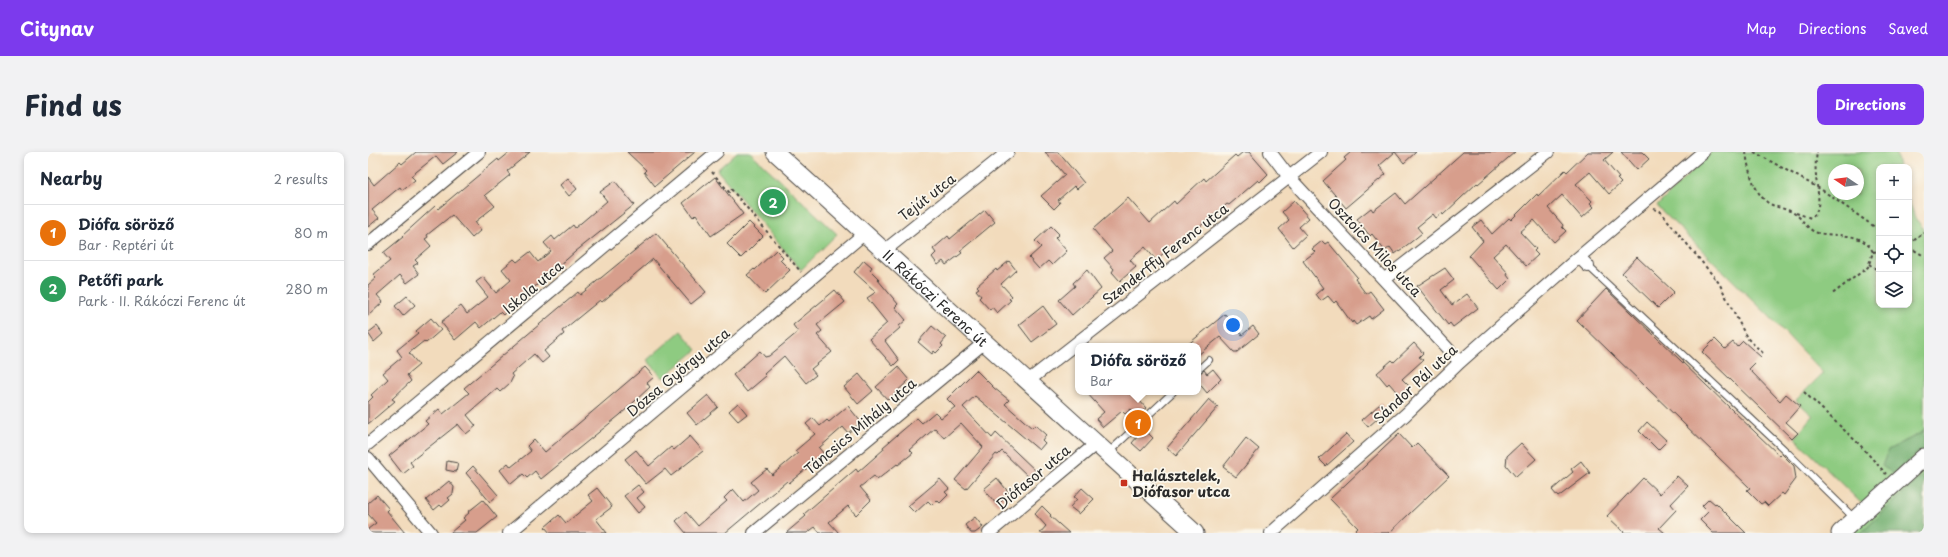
<!DOCTYPE html>
<meta charset="utf-8">
<style>
body{margin:0;font-family:"Playpen Sans",sans-serif;background:#f2f2f3;color:#1f2937}
.controls{position:absolute;right:12px;top:12px;display:grid;overflow:hidden;border-radius:8px;box-shadow:0 2px 6px #0003}
.controls button{width:36px;height:36px;display:grid;place-items:center;padding:0;border:0;border-bottom:1px solid #e0e1e3;background:#fff;color:#1f2937;font:20px sans-serif}
.compass{position:absolute;left:1460px;top:12px;width:36px;height:36px;border-radius:50%;background:#fff;box-shadow:0 2px 6px #0003;rotate:283deg}
.you{position:absolute;left:865px;top:173px;width:14px;height:14px;margin:-10px;border:3px solid #fff;border-radius:50%;background:#1a73e8;box-shadow:0 0 0 6px #1a73e833}
.badge{display:grid;place-items:center;width:26px;height:26px;border-radius:50%;background:#7c3aed;color:#fff;font-size:13px;font-weight:700}
.pin{position:absolute;translate:-50% -50%;border:2px solid #fff;box-shadow:0 1px 4px #0006}
.popup{position:absolute;left:707px;top:191px;width:126px;height:52px;box-sizing:border-box;display:grid;place-content:center;border-radius:8px;background:#fff;filter:drop-shadow(0 1px 3px #0005);font-size:13px;white-space:nowrap;color:#747a83}
.popup b{font-size:15px;color:#1f2937}
.popup::after{content:'';position:absolute;left:50%;top:100%;margin-left:-8px;border:8px solid transparent;border-top-color:#fff}
.list{margin:0;padding:0;list-style:none}
h2{display:flex;justify-content:space-between;align-items:center;height:52px;margin:0;padding:0 16px;font-size:17px}
h2 small{font-size:13px;font-weight:400;color:#747a83}
.list li{display:grid;grid-template-columns:26px 1fr auto;gap:12px;align-items:center;box-sizing:border-box;height:56px;padding:0 16px;border-top:1px solid #e0e1e3}
.list b{display:block;font-size:15px;white-space:nowrap}
.list p{margin:0;font-size:13px;white-space:nowrap;color:#747a83}
.list em{font-size:13px;font-style:normal;color:#747a83}
.icon{flex:none;width:22px;height:22px;fill:none;stroke:currentColor;stroke-width:2;stroke-linecap:round;stroke-linejoin:round}
.map{position:relative;flex:none;width:1556px;height:381px;overflow:hidden;border-radius:8px}
header{display:flex;align-items:center;gap:24px;box-sizing:border-box;height:56px;padding:0 20px;background:#7c3aed;color:#fff}
header strong{font-size:19px}
nav{display:flex;gap:22px;margin-inline-start:auto;font-size:14px}
.intro{display:flex;align-items:center;justify-content:space-between;box-sizing:border-box;height:96px;padding:0 24px}
h1{margin:0;font-size:28px}
.button{padding:10px 18px;border-radius:8px;background:#7c3aed;color:#fff;font-size:14px;font-weight:700}
main{display:flex;gap:24px;padding:0 24px}
aside{flex:1;background:#fff;border-radius:8px;box-shadow:0 2px 6px #0003}
.map>svg:first-child{display:block}
</style>
<header>
<strong>Citynav</strong>
<nav><a>Map</a><a>Directions</a><a>Saved</a></nav>
</header>
<div class="intro"><h1>Find us</h1><a class="button">Directions</a></div>
<main>
<aside>
<h2>Nearby<small>2 results</small></h2>
<ul class="list">
<li><span class="badge" style="background:#e8710a">1</span><div><b>Diófa söröző</b><p>Bar · Reptéri út</p></div><em>80 m</em></li>
<li><span class="badge" style="background:#2e9e5b">2</span><div><b>Petőfi park</b><p>Park · II. Rákóczi Ferenc út</p></div><em>280 m</em></li>
</ul>
</aside>
<div class="map">
<svg width="1556" height="381" viewBox="0 0 1556 381">
<rect width="100%" height="100%" fill="#fbf7ec"/>
<filter id="ink" filterUnits="userSpaceOnUse"><feTurbulence type="fractalNoise" baseFrequency=".025" numOctaves="2"/><feDisplacementMap in="SourceGraphic" scale="8" xChannelSelector="R" yChannelSelector="G"/><feConvolveMatrix kernelMatrix="1 2 1 2 8 2 1 2 1" color-interpolation-filters="sRGB"/></filter>
<filter id="wash" filterUnits="userSpaceOnUse"><feTurbulence type="fractalNoise" baseFrequency=".012" numOctaves="4" result="noise"/><feDisplacementMap in="SourceGraphic" scale="16" xChannelSelector="R" yChannelSelector="G"/><feGaussianBlur stdDeviation="0.9" result="paint"/><feColorMatrix in="noise" values="0 0 0 0 0 0 0 0 0 0 0 0 0 0 0 0 0 1.4 0 .05"/><feComposite in="paint" operator="in"/></filter>
<g filter="url(#wash)">
<rect width="100%" height="100%" fill="#f2dbbc"/>
<path fill="#8ecb81" stroke="#5c7b56" fill-rule="evenodd" d="M369,0h13l87,82 -36,36 -84,-100z
M1343,0h185l3,15h-20v138h30v-105l6,18 9,11v200l-3,4 -33,17 6,24 30,-27v27l-63,59h-28l30,-28 -68,-67 18,-22 -17,-16 27,-27 -53,-56 -113,-111zM1466,18h24v24h-24z
M313,179l16,19 -34,28 -16,-18z"/>
<path fill="#72af6f" stroke="#4e6d4d" d="M1556,277v18l-30,27 -12,-8 6,-16 33,-17z
M1556,322v59h-63z"/>
<g id="blocks">
<path fill="#d79e8c" d="M48,0h42l-15,12 -7,-8 -25,20 4,4 -13,10 -2,-3 -28,23 7,8 -11,9v-50l6,8 26,-23 2,2z
M142,0h20l-23,19 3,4 -25,20 10,11 -20,16 6,8 -9,8 -20,-23 -25,20 1,2 -3,2 6,7 -16,14 3,3 -5,3 6,8 -12,9 -7,-8 -23,20 6,7 -15,14v-31l8,-7 -3,-3 17,-14 -7,-8 20,-16 -1,-1 33,-30 3,3 60,-50 1,2z
M259,0h68l-40,34 -11,-14 2,-2z
M677,0h13l26,31 -7,6 -3,-3 -16,14 2,3 -6,6 -13,-13 24,-21z
M875,0h6l19,22 -8,8 -2,-2 -29,25 -2,-1 -29,24 -1,-1 -29,26 -2,-2 -10,9 -11,-13 -15,13 6,7 -16,14 -8,-9 2,-3 -10,-11 8,-7 -19,-22 35,-31 22,25 24,-22 2,3 28,-26 2,3 29,-26 2,2z
M983,0h65l-12,11 -9,-11 -16,14 7,8 -40,34 -23,-27 23,-21 -2,-2z
M1095,0h52l-37,32 -1,-1 -34,32 -1,-2 -6,5 -3,-4 -16,13 5,6 -11,9 -16,12 -5,-7 -5,4 -13,-17 -2,2 -13,-17 14,-11 2,3 23,-18 9,11z
M1220,0h25l-9,8 15,18 -2,1 4,4 -12,11 -19,-22 -14,12 16,17 -2,2 4,4 -12,11 -20,-23 -14,13 15,17 -1,2 4,4 -12,11 -20,-22 -14,12 16,17 -2,2 4,4 -12,11 -20,-22 -13,12 15,17 -1,2 3,4 -11,11 -30,-34 14,-15 -11,-14 9,-7 11,14 17,-16 2,2 26,-26 1,2 27,-26 2,2z
M1253,0h21l7,7 -12,11z
M347,25l28,37 -32,22 -15,-22 -3,3 -10,-14z
M200,26l9,11 -8,7 -9,-11z
M247,29l19,24 -59,47 -34,30 -34,25 2,2 -6,6 -3,-3 -19,16 -5,-6 -21,18 -14,-18 20,-16 6,8 21,-17 -12,-15 7,-5 13,16 15,-13 -9,-11 12,-10 3,3 13,-10 8,10 13,-11 -7,-8 8,-7 3,4 18,-15 2,3 32,-27 -7,-9z
M926,49l15,17 -10,9 7,8 -13,12 -14,-18 10,-9 -7,-8z
M617,58l10,12 -35,29 2,2 -16,12 -3,-4 -5,4 -6,-8 4,-4 -3,-4 15,-13 2,3z
M381,70l14,14 -22,22 -14,-14z
M683,74l8,8 -4,4 12,13 -15,14 -4,-4 -9,8 -10,-11 12,-11 -6,-6z
M288,81l50,59 -15,12 -38,-45 -51,43 -2,-2 -38,31 2,3 -20,17 5,6 -7,6 -8,-9 -23,20 2,3 -3,6 -10,9 -3,-3 -30,26 9,11 -10,8 -8,-10 -48,38 3,4 -10,8 -14,-18 39,-32 -3,-3 14,-12 4,5 26,-21 -5,-5 114,-96 2,3z
M954,89l3,3 3,-2 29,35 -2,2 11,15 4,-3 14,18 -13,10 -2,-3 -13,9 -3,-4 -1,2 -16,-22 -2,2 -6,-7 -7,5 -5,-7 7,-6 -20,-27 12,-9 -3,-3z
M408,98l7,7 -3,3 10,10 -25,24 -18,-19 7,-6 1,1z
M1269,105l37,35 -16,16 -36,-35z
M496,108l8,7 -2,3 9,9 -1,1 20,24 -3,3 11,13 -7,6 1,2 -15,13 14,19 -6,6 -24,-27 18,-16 -20,-25 9,-6 -22,-20z
M641,109l7,9 -15,14 11,12 -3,3 2,1 -14,13 -5,-6 -2,3 -11,-12 2,-2 -5,-6 3,-2 -2,-2 19,-17 1,2z
M1077,116l9,12 -13,10 11,15 15,-11 11,14 -25,19 -3,-4 -2,2 -31,-39z
M719,118l14,19 -29,26 -13,-15 16,-14 -2,-3z
M1238,137l174,167 2,-2 12,12 2,13 -12,16 -2,-2 -14,13 -4,-4 -3,2 -14,-14 3,-2 -173,-168z
M467,138l10,12 -28,23 5,6 -5,4 15,17 -21,17 5,6 -10,8 -22,-27 -20,18 2,2 -19,16 -14,-17 27,-24 5,6 4,-1 29,-24 -5,-7z
M39,144l8,9 -12,11 -8,-10z
M675,154l13,18 -24,18 -13,-17z
M857,162l17,21 11,-9 6,8 -22,18h-3l-14,-15 -22,18v-9h-12z
M63,166l10,12 -15,13 -2,-2 -15,12 10,12 -12,10 4,6 -19,18 3,2 -27,23v-22l5,-5 -2,-2 17,-16 -5,-6 19,-16 -5,-7 21,-17 -2,-2z
M9,174l6,8 -9,8 -6,-9z
M564,174l14,12 -5,6 2,2 -7,7 -2,-2 -2,3 -14,-12z
M1347,187l10,10 8,-7 4,5 6,-6 18,16 -12,12 31,32 6,-7 14,12 -14,16 12,11 -6,6 -90,-87z
M1046,191l9,10 -4,4 4,3 -21,19 9,9 -10,9 -12,-14 -2,2 -10,-12 15,-13 2,2z
M277,215l9,10 -7,6 3,4 -30,28 -79,64 -6,-8 -8,7 -4,-4 -12,10 -11,-14 8,-7 3,4 20,-16 -4,-5 7,-7 11,13z
M530,215l11,13 -21,20 -12,-13z
M845,217l8,10 -14,14 -9,-11v-8l6,-4 3,4z
M608,218l18,18 15,12 -4,4 27,24 3,-3 11,10 -4,5 3,3 -6,7 -64,-54 -12,11 29,31 4,-5 42,40 -6,7 -30,-29 -4,4 -2,-1 -30,35 -11,-9 28,-33 -22,-24 -17,15 -9,-10 -25,22 3,3 -15,12 -1,-1 -20,16 -3,-4 -14,11 11,13 -15,15 -8,-9 -19,16 10,11h-19l-5,-6 -8,6h-21l20,-17 -2,-2 52,-45 2,3 26,-23 -1,-2 34,-29 5,5 13,-11 6,6 14,-11 -8,-8z
M491,222l14,17 -15,13 -14,-17z
M718,240h46l14,16 -9,8 -6,-7 -6,5 -3,-3 -19,16 -7,-8 8,-7z
M340,243l10,12 -21,18 -10,-12z
M841,247l9,8 -42,49 -9,-8z
M370,251l9,11 -9,7 -9,-10z
M1013,251l6,7 -19,17 -6,-7z
M480,254l13,16 -13,11 -5,-6 -24,21 5,6 -35,29 -2,-2 -62,52h-39l-10,-12 10,-9 12,14 29,-25 -3,-3 9,-9 11,13 14,-12 -7,-8 16,-13 5,6 26,-22 -3,-2 20,-17 -9,-10 7,-6 7,8 7,-6 2,2z
M1279,270l20,19 -9,9 -19,-19z
M776,277l9,9 -12,13 -9,-8z
M978,282l7,8 -27,24 -7,-7z
M1031,282l13,14 5,-5 32,33 -60,57h-36l5,-5 -28,-29z
M322,284l13,15 -32,25 -6,-7 -19,15 -21,-25 11,-9 13,16 22,-19 3,3z
M878,286l13,11 -23,28 -13,-10z
M1153,291l15,16 -20,18 -10,-12 1,-9z
M79,309l11,2 -2,9 -10,-2z
M1213,309l9,12 -32,24 -6,-7 21,-18 -2,-3z
M105,314l25,29 -8,7 -24,-29z
M1309,324l11,10 -17,18 5,6 -17,18 6,5h-40l-18,-17 36,-38 17,16z
M629,326l13,16 -13,11 -13,-16z
M572,327l9,10 -4,3 3,3 -8,8 -3,-3 -5,5 -4,-4 -13,12 -7,-7z
M81,329l5,6 -1,7 -5,4 2,2 -8,7 -2,-2 -6,5 -8,-10z
M270,333l6,7 -7,6 8,9 -7,6 -14,-17z
M229,336l15,19 -16,12 11,14h-57l-5,-6 14,-12 7,8 27,-22 -5,-6z
M714,336l12,11 -15,15 -9,-7 7,-8 -3,-2z
M9,343l12,14 -2,2 18,22h-37v-4l8,-6 -8,-9v-11z
M1341,347l6,5 1,-1 30,30h-33l-13,-13 8,-8 -6,-6z
M115,348l14,17 -20,16h-27l15,-13 -2,-2 6,-5 -1,-1z
M674,354l9,9 -1,1 19,17h-29l6,-7 -11,-12z
M607,365l8,10 -8,6h-4l-6,-8z"/>
</g>
</g>
<g filter="url(#ink)">
<use href="#blocks" fill-opacity="0" stroke="#494541" stroke-width="1"/>
<g fill="none" stroke-linecap="round" stroke-linejoin="round">
<defs>
<path id="lane" d="M1220,114l201,188 65,64
M830,218l11,-10
M741,300l64,-60"/>
<path id="street" d="M902,0l19,25 171,185
M0,92l111,-92
M516,99l124,-99
M1211,105l124,-105
M1017,127l163,-127
M660,229l293,-229
M0,292l349,-292
M0,306l63,75
M141,381l356,-300
M386,381l231,-191
M621,381l108,-90
M903,381l134,-118 55,-53 119,-105 9,9"/>
<g id="secondary">
<path id="s1" d="M407,0l420,381"/>
<path d="M1472,381l84,-76"/>
</g>
</defs>
<use href="#lane" stroke="#494541" stroke-width="8"/>
<use href="#street" stroke="#494541" stroke-width="14"/>
<use href="#secondary" stroke="#494541" stroke-width="19"/>
<path stroke="#494541" stroke-width="2" stroke-dasharray="3 3" stroke-linecap="butt" d="M1378,0c2,16 7,39 21,50 8,6 20,6 28,12 8,5 13,17 23,19 20,4 44,-2 55,19l-5,15 -37,28
M1386,0l68,38 57,40
M344,20l17,20 2,-3 70,83
M1286,57l6,2 59,72 28,55 17,16
M1428,61l15,5c13,-8 5,-31 5,-43 -1,-8 0,-15 1,-23
M1541,92l15,-11
M1541,95l15,9
M1505,100l6,-1
M1501,112l10,7
M1524,153v1
M1436,240l56,53 26,29"/>
<use href="#lane" stroke="#fff" stroke-width="6"/>
<use href="#street" stroke="#fff" stroke-width="12"/>
<use href="#secondary" stroke="#fff" stroke-width="17"/>
</g>
</g>
<rect fill="#c8321e" stroke="#fbf7ec" stroke-width="1.5" x="752" y="327" width="8" height="8" rx="2"/>
<g text-anchor="middle" dominant-baseline="central" stroke-width="3.5" stroke-linejoin="round" paint-order="stroke">
<g font-size="14" fill="#2b2b2b" stroke="#fbf7ec">
<text transform="translate(559 45) rotate(-38)">Tejút utca</text>
<text transform="translate(1007 95) rotate(47)">Osztoics Milos utca</text>
<text transform="translate(797 102) rotate(-38)">Szenderffy Ferenc utca</text>
<text transform="translate(165 135) rotate(-40)">Iskola utca</text>
<text stroke="none"><textPath href="#s1" startOffset="217">II. Rákóczi Ferenc út</textPath></text>
<text transform="translate(310 220) rotate(-40)">Dózsa György utca</text>
<text transform="translate(1047 232) rotate(-43)">Sándor Pál utca</text>
<text transform="translate(492 274) rotate(-40)">Táncsics Mihály utca</text>
<text transform="translate(665 325) rotate(-40)">Diófasor utca</text>
</g>
<g font-size="14" font-weight="bold" fill="#2b2b2b" stroke="#fbf7ec" text-anchor="start">
<text x="764" y="323">Halásztelek,<tspan x="764" dy="16">Diófasor utca</tspan></text>
</g>
</g>
</svg>
<div class="controls">
<button>+</button>
<button>−</button>
<button><svg class="icon" aria-label="locate" viewBox="0 0 24 24"><circle cx="12" cy="12" r="6"/><path d="M12 2v4M12 18v4M2 12h4M18 12h4"/></svg></button>
<button><svg class="icon" aria-label="layers" viewBox="0 0 24 24"><path d="M12 4l9 5-9 5-9-5zM3 14l9 5 9-5"/></svg></button>
</div>
<svg class="compass" viewBox="-18 -18 36 36"><path d="M0-13l5 13h-10z" fill="#e53935"/><path d="M0 13l5-13h-10z" fill="#747a83"/></svg>
<div class="you"></div>
<div class="pin badge" style="left:770px;top:271px;background:#e8710a">1</div>
<div class="popup"><b>Diófa söröző</b>Bar</div>
<div class="pin badge" style="left:405px;top:50px;background:#2e9e5b">2</div>
</div>
</main>
